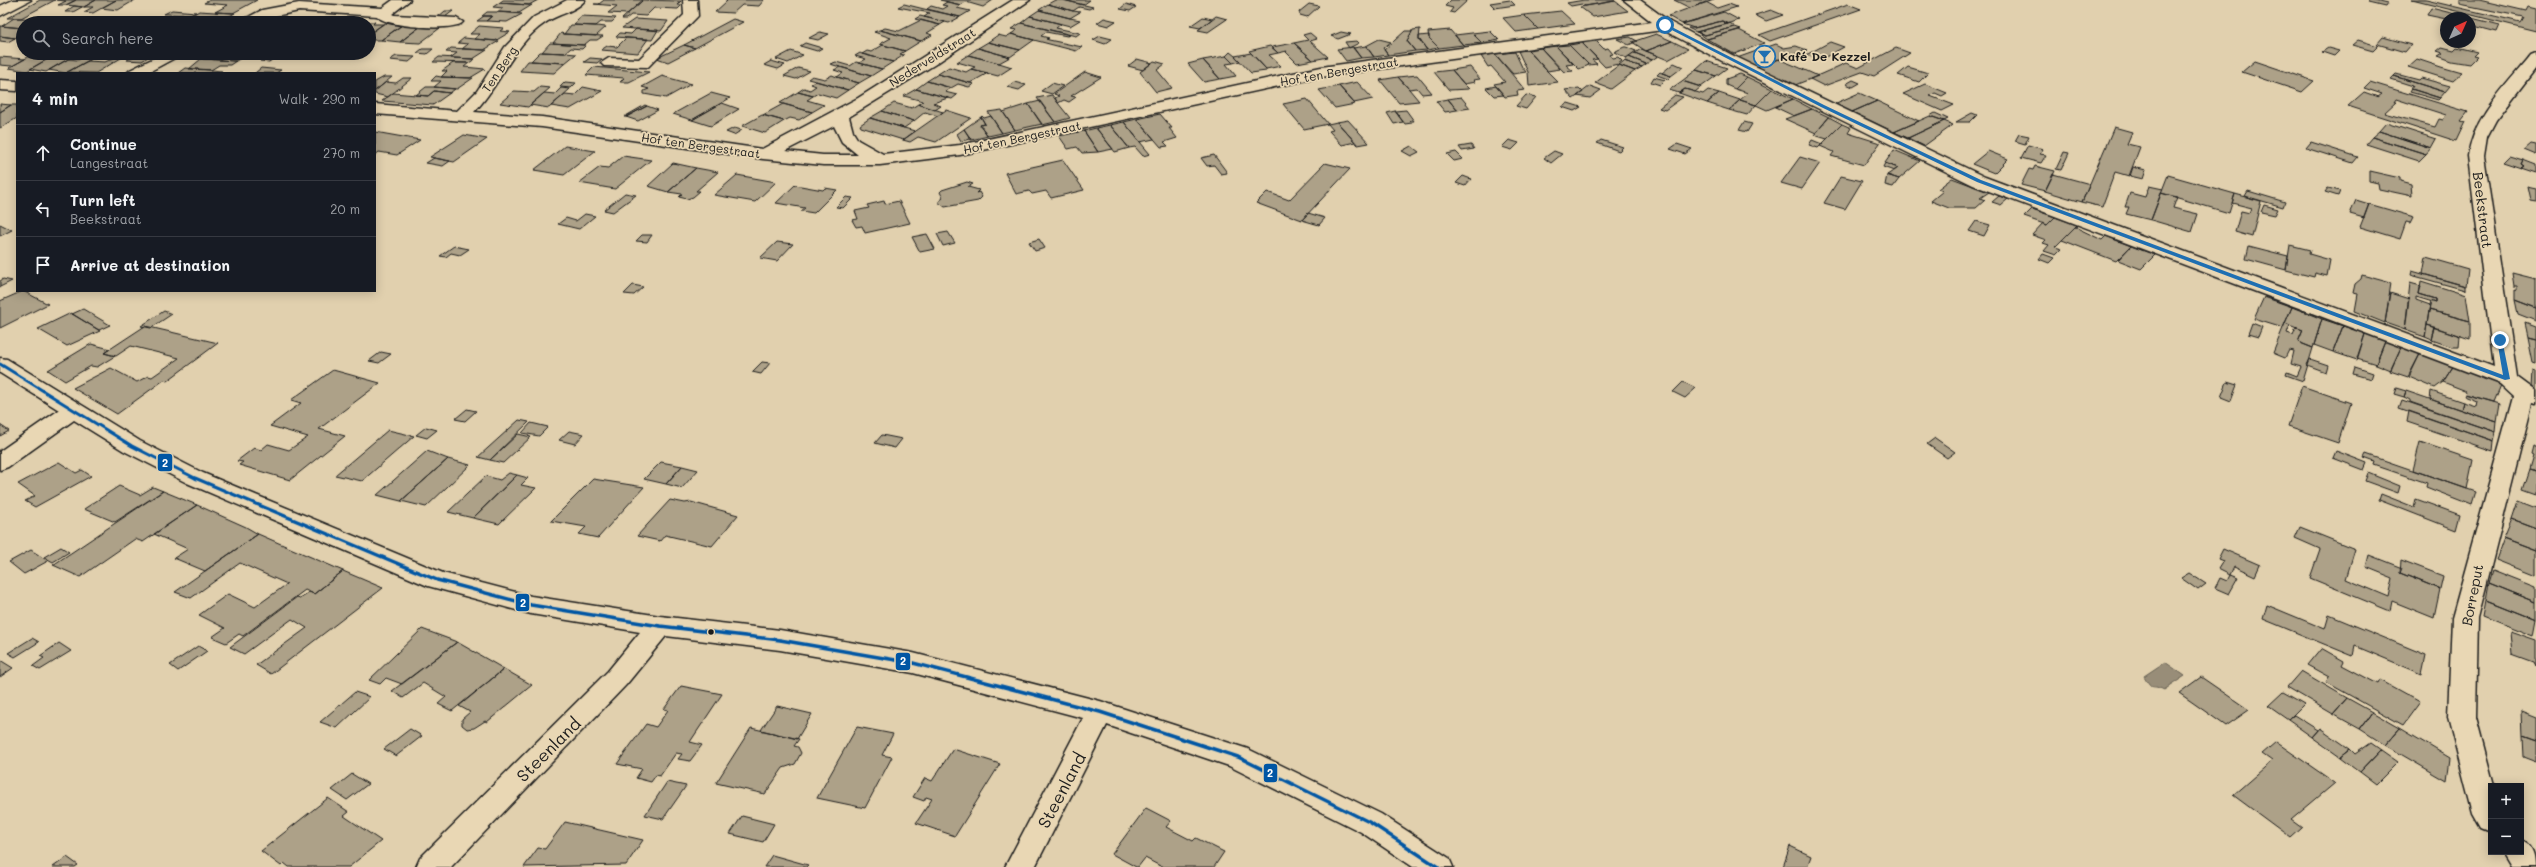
<!DOCTYPE html>
<meta charset="utf-8">
<style>
body{margin:0;font-family:Mali,sans-serif;background:#242831;color:#f1f3f6}
.controls{position:absolute;right:12px;bottom:12px;display:grid;overflow:hidden;border-radius:0px;box-shadow:0 2px 10px #0003}
.controls button{width:36px;height:36px;display:grid;place-items:center;padding:0;border:0;border-bottom:1px solid #363941;background:#171b24;color:#f1f3f6;font:20px sans-serif}
.compass{position:absolute;left:2440px;top:12px;width:36px;height:36px;border-radius:50%;background:#171b24;box-shadow:0 2px 10px #0003;rotate:45deg}
.stop{position:absolute;width:12px;height:12px;margin:-9px;border:3px solid #1f6fb2;border-radius:50%;background:#fff}
.stop.end{background:#1f6fb2;border-color:#fff;box-shadow:0 1px 4px #0008}
.list{margin:0;padding:0;list-style:none}
h2{display:flex;justify-content:space-between;align-items:center;height:52px;margin:0;padding:0 16px;font-size:17px}
h2 small{font-size:13px;font-weight:400;color:#9ea1a6}
.list li{display:grid;grid-template-columns:26px 1fr auto;gap:12px;align-items:center;box-sizing:border-box;height:56px;padding:0 16px;border-top:1px solid #363941}
.list b{display:block;font-size:15px;white-space:nowrap}
.list p{margin:0;font-size:13px;white-space:nowrap;color:#9ea1a6}
.list em{font-size:13px;font-style:normal;color:#9ea1a6}
.icon{flex:none;width:22px;height:22px;fill:none;stroke:currentColor;stroke-width:2;stroke-linecap:round;stroke-linejoin:round}
.map{position:relative;flex:none;width:2536px;height:867px;overflow:hidden}
.search{position:absolute;background:#171b24;box-shadow:0 2px 10px #0003;left:16px;top:16px;width:360px;height:44px;display:flex;align-items:center;gap:10px;box-sizing:border-box;padding:0 14px;border-radius:22px;color:#9ea1a6;font-size:15px}
.panel{position:absolute;background:#171b24;box-shadow:0 2px 10px #0003;left:16px;top:72px;width:360px;height:220px;border-radius:0px}
.map>svg:first-child{display:block}
</style>
<div class="map">
<svg width="2536" height="867" viewBox="0 0 2536 867">
<rect width="100%" height="100%" fill="#e1d0ae"/>
<filter id="ink" filterUnits="userSpaceOnUse"><feTurbulence type="fractalNoise" baseFrequency=".025" numOctaves="2"/><feDisplacementMap in="SourceGraphic" scale="8" xChannelSelector="R" yChannelSelector="G"/><feConvolveMatrix kernelMatrix="1 2 1 2 8 2 1 2 1" color-interpolation-filters="sRGB"/></filter>
<g filter="url(#ink)">
<path fill="#988d78" stroke="#666053" d="M2165,662l20,14 -21,14c-13,-7 -10,3 -20,-14z"/>
<path fill="#ada188" stroke="#1c1c1c" fill-rule="evenodd" d="M40,0h15l-34,18h-14z
M56,0h20l-10,5h-8l8,-4z
M76,0h20l-12,7 -18,-2z
M96,0h20l-23,13 -9,-1 9,-5h-9z
M116,0h19l-17,10 -17,-2z
M210,0h47l-24,13 -18,-1 13,-7 -24,-2z
M503,0h35l-9,5 -30,-2z
M604,0h39l-16,14 -19,-1 9,-7 -23,-2h5z
M643,0l38,1 -4,4h5l-4,4 -24,-1 -8,8 -15,-1 -5,4h-4z
M764,0l-5,6 -17,-1 -9,8 -18,-1 12,-11 -2,-1z
M940,0h53l-10,7 -17,-5 -5,3z
M1055,0h8l30,7 -4,2 -10,-2 -6,4 -25,-7z
M1063,0h27l-7,5z
M1451,0h17l-14,13 -4,-1 3,-4 -8,-2z
M1510,0l5,5 -20,3 -5,-5z
M1614,0l1,1 -30,5 -3,-2 -11,2 -4,-3 17,-3z
M1674,0h40l-24,8z
M2370,0l17,4 -2,3 -17,-4z
M2412,0h14l94,22 3,-5 -63,-13v-4h19l47,11 2,-4 8,2v22z
M1615,1l13,10 -35,6 -13,-10z
M947,2l14,3 -4,3 13,3 -10,6 -33,-8 4,-3 11,3 5,-3 -5,-1z
M1706,2l11,6 12,-4 8,3 -55,17 -14,-8z
M499,3l30,2h3l-13,8 -22,-1 6,-4 -10,-1z
M904,4l20,5 36,8 -11,6 -4,-1 -21,-5 6,-4 -32,-6z
M1048,4l25,7 7,1 -10,6 -31,-8z
M1126,4l10,3 -6,4 -10,-2z
M1309,4l10,2 -12,11 -7,-2 -1,-3z
M1848,4l13,5 -91,32 -11,-6z
M74,6l8,1 -9,5h-8z
M2431,8l69,17 -3,7 -27,-7v-7l-24,1 -19,-4z
M172,10l24,2 -6,3 -26,-1z
M1039,10l31,8 10,2 -10,6 -40,-10z
M1771,10l12,5 -17,6 -11,-6z
M199,11l16,1 20,1 -17,10h-28l3,-2 -9,-1z
M445,11h8l-8,6h-7z
M1561,11l14,13 -37,5 -14,-14z
M487,12h10l25,2 -15,8 -21,-1 6,-5h-10z
M1724,12l15,8 -11,4 -6,-3 -28,7 -12,-4z
M1524,15l14,14 -22,3 -13,-14z
M484,16h8l-6,5h-9z
M581,16l21,1 14,1 -4,4h-11l-5,4 -22,-1z
M920,16l4,1 21,5 -5,3 -25,-6z
M1030,16l31,8 -5,4 24,5 -4,3 -55,-13z
M1216,16l11,3 -19,13 -10,-2z
M1203,17l9,2 -12,9 -10,-2z
M14,18h7l30,2 -6,3h-22v5l-21,-2z
M1104,18l12,3 -8,5 -11,-3z
M315,19l38,2 -3,2h6h-47z
M635,19l33,2 -7,10 -39,-3z
M733,19l10,3 -48,26 -11,-3z
M275,20l24,1h13l-3,2h-39z
M921,20l19,5 -13,8 5,2 -11,6 -41,-11 5,-2 14,3z
M1722,21l6,3 -32,8 -8,-4h6z
M366,22h9l-2,2h10l-14,10v-11h-5z
M385,23l16,3 -20,14h-12v-6z
M1021,23l49,12 -3,1 -21,-4 -5,4 8,2 -3,1 3,1 33,7 -6,4 -65,-17 6,-4 -6,-1z
M1730,23l5,4 -30,8 -9,-3z
M403,24l17,3 -20,15 -19,-2z
M422,25l18,3 -20,15 -20,-1z
M571,25l25,1 10,1 -10,9 -32,-2z
M0,26l23,2v5l-8,5 -15,-2z
M479,26l25,2 -4,3 10,1 -15,9 -21,-2 6,-5h-10z
M1735,27l6,2 -34,10 -10,-7 8,3z
M636,29l22,1 -6,10 -36,-3 4,-4 11,1z
M1420,29l-1,10 8,11 -12,1 -8,-10 6,-11z
M879,30h1l41,11 -16,10 -25,-7 11,-6 -17,-6z
M1450,30l13,15 -24,3 -10,-10 -1,-6z
M1739,30l25,13 -30,11 -27,-15z
M1405,31h7l-5,10 8,10 -27,4 -4,-5z
M1490,31l9,9 -17,3 -10,-10z
M820,32l9,2 -11,6 -9,-2z
M1341,32l10,2 -13,5 -7,-3z
M561,33l3,1 39,2 -6,4h-7l-6,5 -31,-2z
M1310,33l7,6 -7,2 18,16 -15,3 -19,-17 14,-3 -5,-5z
M1472,33l10,10 -19,2 -8,-10z
M1011,34l23,6 -14,10 -32,-8 10,-7 8,2z
M1656,34l16,7 -26,10 -14,-9z
M1429,35v3l10,10 -12,2 -8,-11v-3z
M0,36l15,2 -7,4 -8,-1z
M1100,36l12,3 -7,5 -12,-4z
M1630,37l7,4 -8,4 -12,-6z
M2383,37l28,8 -6,7 -28,-8z
M464,38l10,1 25,2 -15,9 -22,-1 6,-5 -10,-1z
M626,38l22,1 -10,14 -37,-3 6,-4 10,1z
M1379,39l12,3 -8,6 5,7 -14,2 -8,-11z
M2358,40l20,6 -5,5 -21,-6z
M1357,41l2,2 -10,5 -4,-6z
M1596,41l8,8 4,-1 5,6 -4,1 4,3 5,-1 4,4 -4,3 -13,3 -23,-24z
M1672,41l16,8 -20,11 -22,-9z
M988,42l32,8 -10,7 -32,-9z
M1830,42l14,5 -24,13 -14,-5z
M550,43l34,2h2l-4,4 -11,-1 -6,5 -23,-1z
M805,43l17,5 -5,3 -17,-5z
M1294,43l19,17 -16,3 -11,-11 1,-1 -9,2 -6,-6z
M1582,43l16,16 -6,1 5,4 -8,1 -20,-20z
M1776,44l8,4 12,-2 11,4 -51,17 -19,-9z
M684,45l11,3 -27,14 -11,-4z
M883,45l22,6 -5,3 4,1 -11,7 -31,-8 5,-3 4,1z
M1569,45l20,20 -10,4 -23,-23z
M1270,46l8,7 -9,2 12,11 -15,3 -17,-18z
M1366,46l8,11 -13,1 -8,-10z
M1556,46l17,18 -7,1 7,6 -9,1 -23,-24z
M1353,47l8,11 -15,3 -9,-12z
M1624,47h2l10,4 -10,7 -12,-6z
M2442,47l12,3 3,-3 20,5 -4,4 4,1 -7,7 -18,-3 -14,-5 5,-3 -6,-2z
M451,48l33,2h3l-14,9 -23,-1 7,-5 -11,-1z
M978,48l32,9 -11,6 -31,-8z
M1541,48l19,21 -13,2 -19,-21z
M1896,48l14,5 -36,23 -12,-4 -38,14 -14,-7 36,-16 12,5z
M2328,48l11,3 -5,5 -12,-4z
M422,49h11l-6,5 -10,-1z
M1641,49l5,2 12,5 -6,4 -17,-7z
M1528,50l19,21 11,11 -29,4 -1,-14 -10,-21z
M791,51l12,4 -15,8 -12,-4z
M540,52l25,1 11,1 -11,9 -34,-2z
M1230,52l5,4 5,5 -7,2 -7,-7z
M1515,52l7,15 4,5 -13,2 -18,-20z
M48,53h10l-31,18 -18,-3 19,-11 11,1z
M58,53l19,1 -31,18 -16,-3z
M138,53h16l-12,8 -15,-1z
M209,53h40l-13,8 -33,-2 8,-5z
M860,53l2,1 31,8 -11,7 -23,-6 7,-4 -11,-3z
M1251,53l15,16v2l-15,2 -16,-17z
M1635,53l17,7 -6,4 -17,-7z
M1495,54l30,36 -8,1 1,4 -13,2 -11,-13 11,-2 -14,-16 -3,1 -7,-11z
M86,55l10,1 -30,17 -17,-3 19,-11 10,1z
M121,55h5l-30,18 -29,-1 21,-11 17,1z
M968,55l31,8 13,4 -14,9 -27,-7 4,-2 -18,-5z
M396,56l19,1 -6,5 -19,-2z
M1226,56l7,7 -7,1 10,12 -16,3 -17,-19z
M0,57l25,2 -13,7 -12,-1z
M267,57h9l-7,5 -9,-1z
M439,57l34,2h2l-6,4 -36,-1z
M1629,57l17,7 -4,3 -18,-6z
M590,58l12,1 -5,4 -13,-1z
M201,59h2l33,2 -6,4h-11l-8,5 -22,-1z
M1137,59l15,4 -9,7 -15,-4z
M1778,59l20,8 20,9 -23,9 -39,-18z
M2417,59l24,8 21,6 -9,8 -45,-14z
M1203,60l17,19 -16,3 -16,-18z
M528,61h3l34,2 -11,10 -34,-2z
M771,61l14,4 -7,4 -14,-4z
M1154,61l11,3 -8,6 15,18 -16,4 -16,-20z
M1624,61l18,6 -7,4 -16,-6z
M1706,61l21,7 -11,8 -20,-6z
M2255,61l59,20 -12,11 -60,-20z
M836,62l14,4 6,-4 26,7 -11,7 -41,-12z
M453,63h16l-5,4 21,2 -15,9 -29,-1 6,-6h-5z
M1674,63l9,4 -12,9 -9,-3z
M1619,65l16,6 -24,18 -16,-6z
M594,67l55,5 -20,10h-9l4,-4 -38,-3z
M840,67l31,9 -12,7 -22,-6 6,-4 -9,-3z
M949,67l17,5 5,-3 17,4 -18,10 -32,-9z
M1470,67l10,12 -7,1 2,2 -11,2 -12,-14z
M1908,67l20,6 -9,9 -21,-7z
M185,68l26,2 11,1 -3,2h-41z
M261,68l20,2 -5,3h-21z
M798,68l12,3 -14,8 -12,-3z
M1452,70l12,14 5,5 -20,1 -15,-18z
M1696,70l20,6 -15,11 -19,-6z
M1085,72l16,5 -30,19 5,1 -7,5 -5,-2 -6,3 -3,-5 4,-2 -5,-2z
M1660,72l2,1 9,3 -3,3 -11,-4z
M938,74l32,9 4,1 -5,3 -11,-3 -7,4 -24,-7z
M1740,74l7,3 -12,12 -9,-4v-6z
M2396,74l23,6 2,-2 29,8 -5,6 -51,-16z
M832,75l5,2 22,6 -11,7 -40,-11 4,-3 13,3z
M1417,75l15,18 -10,1 -5,-6 -8,1 -11,-12z
M436,76l5,1 32,1 -16,11 -23,-2 7,-6h-10z
M662,76l29,8 -25,14 -22,-4v-3l5,-2 -7,-2z
M2394,76l51,16 -5,6 -29,-9 2,-3 -22,-7z
M384,77h8l-17,14v-9z
M1398,77l11,12 10,12 -20,2 -19,-23z
M1654,77l11,3 -5,5 -9,-3z
M1747,77l25,12 -16,16 -16,-5 8,-7 -13,-4z
M403,78h9l-24,19 -13,-3v-3l11,-9 10,1z
M1853,80l7,3 -7,4 -7,-3z
M816,81l32,9 -12,8 -18,-5 -5,3 -15,-4 6,-4 6,2 6,-4 -5,-2z
M927,81l24,7 -6,4 12,3 -5,4 -36,-10z
M1682,81l19,6 -6,5 -10,-3 -6,4 -10,-3z
M565,82l11,1 -5,5 -11,-1z
M1014,82l12,3 -7,5 -12,-3z
M1357,82l16,17 -19,4 -15,-17z
M2370,82l98,30 -7,9 4,1 -9,19 -108,-35 16,-14 14,5 4,-3 -18,-6zM2396,99l50,16 -3,5 -4,-1 -4,8 -51,-14 12,-11h-2z
M1052,83l11,3 -11,8 -11,-3z
M1925,84l22,9 -5,3 -7,-3 -5,3 24,9 -12,6 -39,-17z
M1339,86l15,17 1,1 -20,4 -16,-18z
M1496,86l8,9 -10,1 -8,-8z
M1590,86l11,4 -11,8 -13,-2z
M426,87h8l21,2 -5,4 -16,-2 -6,5 -12,-1z
M540,87l10,1 -22,19 -28,-4 14,-12 20,1z
M583,87l19,4 -32,18 -19,-3 14,-12 10,1z
M561,88l9,1 -21,19 -19,-3 14,-12 11,1z
M1579,88l4,4 -10,7 -8,-9z
M916,89l32,9 -15,5 8,3 -6,4 -17,-6 5,-3 -19,-5z
M1685,89l18,5 5,-4 11,3 -12,10 -28,-10z
M1772,89l21,10 -26,11 -11,-5z
M2412,89l28,9 -2,2 -28,-8z
M434,91l16,2 -17,12 -51,-4 11,-8 35,3z
M798,92l15,4 -6,4 17,5 -12,7 -32,-9z
M711,93l19,5 -38,22 -19,-6z
M1719,93l21,7 -11,10 -22,-7z
M1859,93l18,8 -25,11 -18,-8z
M1052,95l6,8 12,15 -15,4 -18,-24z
M1526,95l10,2 -10,12 -10,-3z
M1675,95l8,2 -18,13 -6,-2z
M1461,97l9,11 -13,2 -9,-11z
M1307,99l21,25 9,-2 18,20 -13,3 -13,-14 4,-1 -5,-6 -24,5 -21,-25z
M1448,99l9,11 -12,2 -9,-11z
M1793,99l19,10 -18,7 -19,-9z
M1740,100l16,5 -9,10 -18,-5z
M1040,101l15,21 -13,3 -14,-21z
M1877,101l42,20 -25,11 -42,-20z
M722,103l17,6 -28,17 -19,-6z
M894,103l18,5 6,-4 25,8 -5,4 -13,-4 -11,9 -32,-10z
M1568,103l13,4 -7,4 -12,-4z
M0,104l11,1 -11,7z
M783,104l29,8 -13,8 -9,-2 -6,3 -21,-6z
M1028,104l14,20 -27,6 -12,-18z
M11,105h6v13l-17,10v-16z
M645,105l2,1 -21,11h-2z
M647,106l11,4 -20,11 -12,-4z
M1812,109l17,8 -13,16 -31,-14z
M946,110l25,8 -35,24 -18,-5 -8,5 -7,-2z
M1002,110l1,2 12,18 -13,3 -14,-21z
M1406,110l8,11h-4l2,2 -7,1 -10,-13z
M882,111l32,10 -10,7 -34,-10z
M1395,111l8,11 -9,2 -7,-11z
M1935,113l13,6 -4,2 -14,-5z
M1972,113l5,2 -7,7h-14z
M1160,114l12,14h-3l8,10 -13,4 4,4 -7,1 -24,-28z
M762,115l22,6 -19,12 -23,-7z
M982,116l2,2 7,-2 11,17 -14,3 -8,-11 5,-1 -4,-7z
M1930,116l14,5 -36,17 -14,-6z
M981,117l4,7 -5,1 8,11 -17,4 -7,-11z
M1829,117l13,7 -15,15 -13,-4z
M870,118l34,10 11,3 -12,9 -42,-13 -1,-2z
M1137,119l17,20 -14,3 -16,-20z
M1348,120l21,23 -11,2 -21,-23z
M1944,121l9,4 -29,21 -16,-8z
M1124,122l16,20 10,12 -7,2 -8,-9 -6,1 -19,-23z
M1744,122l8,2 -5,8 -8,-2z
M2386,123l50,16 -5,9 -52,-17z
M1842,124l9,4 -3,5 32,10 -16,22 -33,-9 3,-4 -14,-6z
M1110,125l19,23 -14,4 -19,-24z
M2114,127l18,5 -5,12 13,3 -11,29 -14,-4 -13,35 -20,-5z
M734,128l8,2 -8,5 -8,-3z
M1096,128l17,21 -15,3 -14,-21z
M964,129l7,10 -10,2 -4,-7z
M1084,131l14,21 -16,1 -5,-6 -9,2 -9,-13z
M2379,131l52,17 -5,6 -54,-17z
M375,132l45,8 -23,15 -18,-3 -4,3z
M2019,134l10,2 -4,8 -10,-3z
M464,135l23,4 -33,23 -24,-5z
M2372,137l54,17 -7,7 -53,-17z
M1509,140l10,3 -7,7 -10,-3z
M1601,140l22,7 -4,4 -22,-8z
M1812,140l10,4 -4,4 -9,-3z
M2311,142l47,15 -5,6 -47,-15z
M1677,144l15,5 -7,5 -15,-5z
M2531,144l5,1v10l-12,-5z
M1471,145l3,4 -12,2 -3,-4z
M2028,145l15,4 -3,5 6,1 -5,8 -20,-5z
M565,146l30,5 -31,24 -30,-5z
M1411,146l8,6 -8,4 -9,-5z
M1894,150l26,11 -21,18 -12,-4 11,-7 -13,-5z
M1554,151l8,3 -11,9 -7,-5z
M1988,151l20,8 -14,14 -22,-9z
M1456,152l7,7 -9,2 -7,-7z
M2064,152l5,1 -8,17 -5,-1z
M1214,155l12,16 1,2 -6,1 -7,-9 -7,1 -6,-8z
M623,156l28,4 -36,29 -36,-6 21,-16 8,1z
M2509,156l14,4 -2,4 3,2 -3,2 -18,-6z
M1800,157l20,6 -18,26 -21,-6z
M434,158l16,3 -7,5 -17,-3z
M1063,160l21,30 -33,8 -5,-7 -14,3 -3,-3 -13,3 -11,-21z
M2523,160l13,5v8l-15,-5 3,-2 -3,-2z
M673,163l23,5 -28,24 -20,-6z
M1325,163l25,6 -48,51 -46,-17 11,-11 22,8z
M1885,163l13,5 -4,3 -11,-4z
M2035,166l20,5 -10,20 -24,-6 8,-16 4,1z
M2133,167l13,3 -3,9 -13,-3z
M696,168l22,4 -22,19h4l-7,6 -6,2 -8,-2 3,-3 -14,-2z
M2369,171l31,7v3l11,3 1,12 -33,-7 -1,-6 -9,-2z
M2053,174l37,10 -8,18 -37,-11z
M737,175l39,7 -21,20 -41,-7z
M1887,175l12,4 -6,8 -8,-2z
M2168,175l67,19 -6,19 -68,-20z
M1463,176l8,3 -6,7 -9,-3z
M1841,176l21,5 -17,28 -21,-6z
M1952,178l37,14 -9,6 5,2 -9,8h-27l-18,-7 12,-10 -5,-2z
M967,182l6,2 -5,3 11,3 -3,3 3,-1 3,5 -4,4 -33,6 -7,-5 5,-4 -3,-6 2,-2z
M795,185l28,5 2,-2 12,2 -23,23 -13,-2 4,-3 -29,-5z
M2149,186l14,3 -12,31 -25,-6 3,-7h-4l5,-14 15,4z
M2527,186l9,2v13l-6,-1z
M2328,188l12,3 -2,5 -13,-4z
M2248,191l37,11 -2,5 -38,-11z
M625,193l11,2 -23,17 -9,-2z
M2161,193l16,4 -4,11 25,6 -6,18 -41,-12z
M2235,194l26,7 -9,36 -17,-5 6,-21 9,2 2,-5 -20,-5z
M1999,196l9,3 -7,6 -9,-3z
M846,197l7,1 -10,10 -7,-1z
M2356,200l13,4 -5,14 -14,-4z
M884,201l1,3 14,-3 11,22 -45,10 -3,-7 -6,1 -4,-7 6,-1 -3,-8 14,-3 -2,-3z
M2369,204l45,13 -3,6 -5,-1 -6,17 -40,-12z
M2264,205l14,4 -3,6 -14,-3z
M2032,209l23,8 -8,8 -23,-8z
M1308,213l17,5 -6,7 -17,-5z
M585,214l10,2 -16,13 -21,-5 8,-6 10,3z
M2055,217l22,8 -22,22 7,2 -6,6 -12,-4 5,-6 -6,-2 3,-3 -14,-5 11,-12 4,2z
M1976,221l14,4 -6,11 -15,-5z
M0,224l12,6 -12,6z
M2075,227l27,13 4,-4 25,10 -15,15 -54,-21z
M948,232l7,11 -12,3 -6,-12z
M927,234l8,15 -15,3 -8,-15z
M642,235h10l-5,7 -11,-1z
M1039,239l6,9 -10,3 -6,-9z
M777,242l16,2 -16,17 -17,-3z
M2290,245l20,5 -1,4 21,6 -3,16 -12,-3 -1,4 -28,-7z
M454,246l15,3 -9,6 -9,-2 -5,4 -6,-1z
M2131,246l24,9 -14,14 -23,-9z
M2249,246l39,10 -2,14 -40,-11z
M2043,254l11,4 -5,5 -10,-4z
M2426,257l42,12 -2,17 -43,-12z
M2412,271l53,15v4l-54,-15z
M2512,273l24,6v29l-21,-8v-11l2,1v-4h-3z
M2362,275l29,8 -6,40 -30,-12 3,-17 -5,-1 2,-9 6,-5z
M3,279l9,2 -12,6v-6z
M2421,281l45,14 4,26 -41,-11 2,-9 5,2v-4l-17,-5z
M2410,283l11,3 -2,8 17,5v4l-20,-6v3l14,5 -5,32 -20,-7z
M633,285l10,2 -9,8 -10,-1z
M23,291l25,13 -48,24v-27z
M2390,293l19,6 -4,31 -20,-7z
M2264,297l28,10 -9,21 -29,-9z
M2515,300l21,8v13l-18,-7z
M2292,307l30,12 -9,29 -15,-6 5,-12 -18,-7z
M83,309l27,16 -11,5 -27,-16z
M2429,310l41,11v18l-43,-14z
M164,311l8,3 -21,14 -10,-2z
M71,313l29,18 -33,15 -29,-17z
M2322,319l21,7 -10,26 -19,-7z
M2252,323l10,4 -4,10 -10,-3z
M2285,323l5,2 -3,8 6,2 3,-7 7,2 -5,12 15,6 -10,33 -17,-6 1,-3 10,4 4,-9 -10,-3 3,-13 -5,-1 -4,8 -12,-5z
M2525,323l11,4v12l-8,-2z
M2427,325l8,2 -3,13 -7,-3z
M145,326l73,17 -51,38 -3,-1 -47,34 -44,-26 38,-20 26,14 11,-6 4,1 27,-19 -48,-12 -15,10 -12,-3z
M2343,326l21,7 2,-2 -9,29 -24,-8z
M2435,327l25,9 -1,11h-7l-20,-7z
M2366,331l20,8 -10,25 -19,-6z
M2528,337l8,2v24l-3,-1z
M2386,339l16,6 -11,25 -15,-6z
M91,344l19,5 -6,4 11,3 -18,11 -6,-1 -26,15 -17,-11z
M2402,345l19,7 -13,25 -18,-6z
M381,352l10,2 -12,9 -10,-2z
M2421,352l33,13 -11,17 -8,6 -26,-11z
M2310,359l18,6 -2,7 -19,-7z
M762,362l8,1 -9,11 -9,-2z
M2454,365l47,20 -7,17 -29,-8 1,-3 -23,-9z
M2355,367l18,6 -2,6 -18,-5z
M333,370l47,13 -61,46 26,7 -55,44 -51,-15 4,-3 -6,-1 17,-13 7,2 7,-6 21,6 19,-13 -38,-11 31,-23 -10,-3z
M2533,370l3,1v19l-4,-2z
M1683,382l13,6 -11,10 -12,-6z
M2227,382l10,3 -6,16 -10,-4z
M2302,386l49,17 -13,40 -50,-17z
M2396,388l10,3 -2,6 -10,-3z
M2406,391l91,31 -1,10 -86,-30v-2l-6,-3z
M2431,391l32,11 -2,8 -31,-11z
M2465,394l35,10 -3,18 -36,-12 2,-8 13,4 1,-5 -13,-5z
M2402,400l94,32 -2,9 -95,-33z
M467,409l9,2 -11,10 -10,-2z
M2409,411l85,30 -1,10 -86,-29z
M519,420l10,2 -39,38 -12,-3z
M531,423l17,4 -9,9 -17,-3z
M0,425l9,6 -9,5z
M426,427l11,3 -10,8 -11,-3z
M388,430l26,6 -52,45 -27,-6z
M569,431l15,3 -9,10 -16,-4z
M518,434l13,3 -28,26 -13,-3z
M882,435l20,4 -7,9 -20,-5z
M1935,438l20,14 -8,6 -20,-14z
M2420,442l53,18 -6,29 -54,-19z
M2533,446l3,1v24l-7,-2 4,-14 -2,-1z
M427,451l21,8 -47,42 -24,-6z
M2336,451l31,12 -3,7 -31,-12z
M2366,454l110,38 -4,13 -46,-18 1,-4 -53,-18 1,-3 -11,-4z
M448,459l22,6 -44,42 -25,-6z
M59,462l17,11 6,-3 9,6 -56,31 -10,-6 10,-5 -17,-12z
M661,462l21,4 -16,18 -22,-5z
M682,466l16,4 -16,18 -16,-4z
M2529,469l7,2v24l-14,-5z
M509,473l8,2 -44,43 -25,-6 38,-36 14,4z
M2368,473l32,13 -2,7 -33,-12z
M517,475l11,3 -7,7 15,3 -37,36 -26,-6z
M593,479l51,8 -46,51 -19,-4 7,-7 -35,-6z
M119,486l21,9 13,-8 10,4 -48,31 -31,-13z
M163,491l34,14 -54,37 -8,-3 -55,38 -27,-12z
M2381,494l33,13 2,-8 44,16 -4,15 -77,-30z
M670,500l15,3 6,-1 47,13 -26,31 -47,-11 -5,6 -23,-5z
M2518,501l18,7v20l-24,-9z
M197,505l49,22 12,7 -53,37 -31,-13 14,-9 -34,-15z
M2512,519l24,9v22l-32,-12z
M2300,527l55,22 -9,30 43,18 4,-19 -27,-11 3,-12 33,13 -2,5 40,16 -6,29 -42,-17 -2,10 -80,-33 10,-29 -25,-11z
M258,534l85,37 -29,23 -9,-4 -62,46 -4,-2 -13,9 -14,-6 13,-9 -26,-13 29,-21 27,13 32,-23 -47,-21 -49,35 -16,-6z
M2504,538l32,12v26l-40,-16z
M61,547l8,5 -16,10 -9,-5z
M2223,549l37,16 -5,11 -21,-10 -4,9 -12,-6 5,-8 -5,-2z
M31,550l17,11 -24,13 -15,-12z
M2401,560l42,16 -3,13 -40,-16z
M2493,570l43,17v15l-47,-19z
M343,571l40,17 -112,86 -15,-9 51,-37 -15,-9 -48,35 -14,-7 67,-50 3,1 9,-6 5,2z
M2189,573l17,11 -8,6 -17,-12z
M2230,575l8,3 -9,16 -14,-6 5,-10 7,3z
M2489,583l47,19v18l-50,-20z
M2486,600l50,20 -3,16 -50,-20z
M2267,605l58,24 4,-14 97,40 -4,19 -67,-28 -2,10 -90,-37z
M422,629l35,13 -55,42 -16,-6 -6,6 -11,-4z
M2510,631l26,9v26l-2,-4 -22,-8z
M32,638l7,4 -24,15 -7,-4z
M457,642l47,27 -52,42 -14,-7 8,-7 -23,-14 -20,15 -11,-7z
M59,643l12,8 -31,19 -7,-4 11,-8 -4,-2z
M198,646l9,5 -29,20 -8,-6z
M2321,648l23,13 -2,4 36,19 2,-4 40,22 -17,23 -77,-43 3,-5 -22,-12z
M0,660l13,8 -13,9z
M504,669l28,16 -45,37 -2,-1 -11,7 -7,1 -5,-4v-6l8,-7 -11,-6z
M2301,671l46,27 -14,16 -46,-27z
M2201,677l48,33 -23,16 -47,-33z
M681,686l41,8 -32,48 12,3 -12,16 -12,-2 4,-5 -6,-1 -16,23 -4,-1 -5,7 -15,-4 6,-9 -25,-5 29,-40 10,3 12,-17 -4,-1z
M355,692l15,5 -33,31 -17,-6z
M2283,692l21,12 -16,16 -20,-14z
M2347,698l25,14 -12,17 -27,-15z
M777,706l35,8 -15,25 -36,-9z
M2372,712l28,16 -15,17 -25,-16z
M2521,712l15,6v22l-14,-5z
M2294,715l24,15 -6,7 -24,-17z
M857,727l36,7 -11,21 10,2 -27,51 -48,-10z
M751,728l48,11 -5,7 4,1 3,6 -6,11 -12,4 -18,26 -49,-11z
M2320,728l30,21 -10,8 -28,-20z
M2400,728l50,30 -3,23 -62,-36z
M410,729l12,7 -26,20 -12,-7z
M2522,735l14,5v22l-13,-5z
M2276,742l59,41 -44,37 11,8 -11,10 -58,-43 39,-34 -10,-7z
M2371,743l10,7 -21,22 -20,-15 10,-8 5,5z
M953,749l47,15 -45,72 -39,-13 16,-24 -6,-2 -2,4 -11,-4 12,-19 7,3z
M2381,750l17,12 -22,22 -16,-12z
M352,774l16,10 -21,16 -15,-10z
M667,782l19,4 -23,33 -18,-4z
M328,798l21,14 -5,4 37,25 -32,26h-60l-5,-4 -3,3 -20,-15z
M1146,808l25,13 -5,6 27,14 3,-3 28,14 -10,15h-52l-17,-9 -7,9h-2l-24,-13z
M742,816l32,8 -11,18 -33,-8z
M565,822l78,18 -17,25 -102,2 14,-19 7,1z
M1790,846l21,10 -4,11h-24z
M772,855l36,10 -2,2h-42z
M67,857l11,8 -3,2h-22z"/>
<g fill="none" stroke-linecap="round" stroke-linejoin="round">
<defs>
<path id="minor" d="M13,0h18l-31,16v-10z
M393,0h17l-18,14 2,1 62,3 7,4c-7,10 -79,5 -86,-6l-78,-5 -28,6 -15,6h-19l25,-13 37,-7 83,5z
M567,0h18c-8,11 -29,15 -40,23 -32,21 -44,62 -71,89l68,5 220,32 96,-51 155,-98h17l-96,65 -85,52 4,15 5,8 25,14 77,-9 361,-78 331,-45 -28,-22h16l30,22 62,33 253,122 509,190 -26,-211c6,-41 38,-70 63,-101l5,-2v15l-40,52 -9,17 -3,19 33,221 19,14v14l-4,-1 -54,214 -2,99 18,69h-3v46l-10,-4 -8,-14 -25,-97 4,-99 61,-222 -13,-12 -527,-199 -251,-124 -59,-31 -342,47 -361,78 -80,10h-57l-60,-6 -221,-32 -167,-13v-10l82,7 20,-20 28,-44 29,-30zM834,126l8,16 16,13h-35l-38,-4z
M683,0h14l1,16 -50,51 -44,-1 -3,-3 8,-5 30,1 45,-44z
M164,53h20l-37,20h-20l3,-3z
M0,80l17,1v10l-17,-1z
M0,358l7,1 133,82 63,32 240,100 88,23 129,20 120,14 133,23 187,48 148,48 133,65 68,44 4,9h-40l-52,-35 -132,-66 -122,-41 -72,142h-30l78,-149 -170,-45 -133,-23 -114,-14 -40,49 -175,182h-35l4,-9 188,-187 32,-39 -109,-18 -103,-28 -241,-103 -63,-32 -50,-31 -66,47 -8,3v-19l59,-41 -59,-37z
M2521,840c13,5 15,15 15,27h-25l-9,-15h19z"/>
</defs>
<use href="#minor" stroke="#1c1c1c" stroke-width="3"/>
<use href="#minor" fill="#e9d7b4" fill-rule="evenodd"/>
<defs>
<path id="bus-1-far1" d="M0,364l132,82 63,32 61,26"/>
<path id="bus-1" d="M254,503l183,77 94,25 129,21 120,14 133,23 187,49 138,45 133,66 67,44"/>
</defs>
<use href="#bus-1-far1" stroke="#e9d7b4" stroke-width="6"/>
<use href="#bus-1" stroke="#e9d7b4" stroke-width="6"/>
<use href="#bus-1-far1" stroke="#0056a4" stroke-width="3"/>
<use href="#bus-1" stroke="#0056a4" stroke-width="3.5"/>
</g>
</g>
<path fill="#1f6fb2" d="M1666,24l158,81 157,75 522,195 -6,-35 5,-1 8,40 -5,1 -528,-198 -156,-75 -159,-82z"/>
<defs>
<symbol id="bar-ring" viewBox="-11 -11 22 22"><circle r="9.5" fill="#e9d7b4" stroke="#1f6fb2" stroke-width="1.5"/><path d="M-6-5H6L.8 .8V4.5H3.5V6h-7V4.5H-.8V.8Z" fill="#1f6fb2"/></symbol>
</defs>
<g fill-rule="evenodd">
<use href="#bar-ring" x="1752" y="44" width="25" height="25"/>
</g>
<circle fill="#1c1c1c" stroke="#e9d7b4" stroke-width="1.5" cx="711" cy="632" r="3.5"/>
<g text-anchor="middle" dominant-baseline="central" stroke-width="3.5" stroke-linejoin="round" paint-order="stroke">
<g font-size="12" font-weight="bold" fill="#1c1c1c" stroke="#e9d7b4" text-anchor="start">
<text x="1780" y="56">Kafé De Kezzel</text>
</g>
<g font-size="12" fill="#1c1c1c" stroke="#e9d7b4">
<text transform="translate(932 57) rotate(-32)">Nederveldstraat</text>
<text transform="translate(499 69) rotate(-56)">Ten Berg</text>
<text transform="translate(1339 71) rotate(-10)">Hof ten Bergestraat</text>
<text transform="translate(1022 137) rotate(-12)">Hof ten Bergestraat</text>
<text transform="translate(701 145) rotate(8)">Hof ten Bergestraat</text>
</g>
<g font-size="14" fill="#1c1c1c" stroke="#e9d7b4">
<text transform="translate(2483 210) rotate(83)">Beekstraat</text>
<text transform="translate(2472 595) rotate(-79)">Borreput</text>
</g>
<g font-size="17" fill="#1c1c1c" stroke="#e9d7b4">
<text transform="translate(548 749) rotate(-45)">Steenland</text>
<text transform="translate(1061 790) rotate(-62)">Steenland</text>
</g>
</g>
<g stroke="#e9d7b4" stroke-width="1.5">
<rect x="157" y="453" width="16" height="19" rx="4" fill="#0056a4"/>
<rect x="515" y="593" width="15" height="19" rx="4" fill="#0056a4"/>
<rect x="895" y="652" width="16" height="19" rx="4" fill="#0056a4"/>
<rect x="1263" y="763" width="15" height="20" rx="4" fill="#0056a4"/>
</g>
<g font-size="11" text-anchor="middle" font-weight="bold" fill="#fff">
<text x="165" y="467">2</text>
<text x="523" y="607">2</text>
<text x="903" y="665">2</text>
<text x="1270" y="777">2</text>
</g>
</svg>
<div class="controls">
<button>+</button>
<button>−</button>
</div>
<svg class="compass" viewBox="-18 -18 36 36"><path d="M0-13l5 13h-10z" fill="#e53935"/><path d="M0 13l5-13h-10z" fill="#9ea1a6"/></svg>
<div class="stop" style="left:1665px;top:25px"></div>
<div class="stop end" style="left:2500px;top:340px"></div>
<div class="search"><svg class="icon" aria-label="search" viewBox="0 0 24 24"><circle cx="10" cy="10" r="6"/><path d="M15 15l6 6"/></svg>Search here</div>
<section class="panel">
<h2>4 min<small>Walk · 290 m</small></h2>
<ul class="list">
<li><svg class="icon" aria-label="ahead" viewBox="0 0 24 24"><path d="M12 20V5M6 11l6-6 6 6"/></svg><div><b>Continue</b><p>Langestraat</p></div><em>270 m</em></li>
<li><svg class="icon" aria-label="left" viewBox="0 0 24 24"><path d="M17 20v-9H6M10 6l-5 5 5 5"/></svg><div><b>Turn left</b><p>Beekstraat</p></div><em>20 m</em></li>
<li><svg class="icon" aria-label="arrive" viewBox="0 0 24 24"><path d="M6 21V4h12l-3 4 3 4H6"/></svg><div><b>Arrive at destination</b></div></li>
</ul>
</section>
</div>
